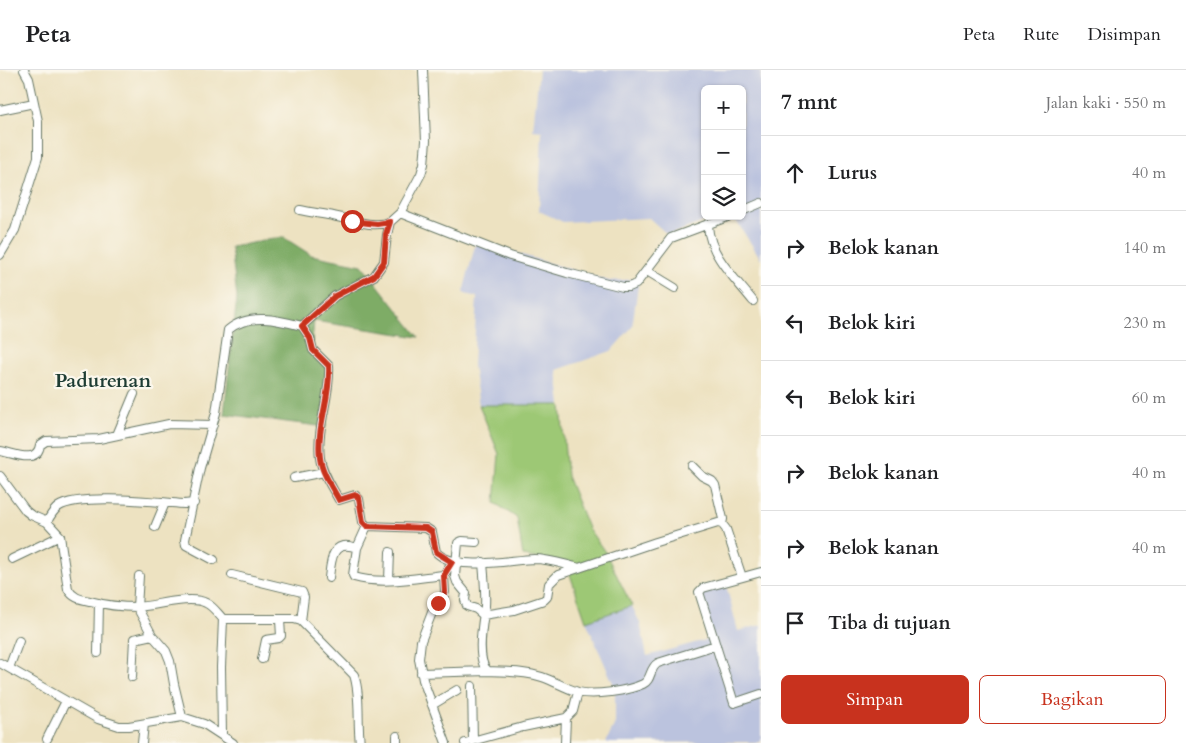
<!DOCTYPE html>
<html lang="id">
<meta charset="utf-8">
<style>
body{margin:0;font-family:Cardo,serif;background:#f6f6f6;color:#202124}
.controls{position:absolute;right:15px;top:15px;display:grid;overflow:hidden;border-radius:8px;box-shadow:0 1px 4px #0004}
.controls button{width:45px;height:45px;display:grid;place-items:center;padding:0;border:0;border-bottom:1px solid #e0e0e0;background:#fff;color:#202124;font:25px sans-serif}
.stop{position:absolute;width:15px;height:15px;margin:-11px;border:4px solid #c8321e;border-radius:50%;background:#fff}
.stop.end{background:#c8321e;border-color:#fff;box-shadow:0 1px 5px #0008}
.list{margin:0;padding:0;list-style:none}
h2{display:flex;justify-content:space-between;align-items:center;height:65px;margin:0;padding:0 20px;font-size:21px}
h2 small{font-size:16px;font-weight:400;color:#757577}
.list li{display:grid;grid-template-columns:32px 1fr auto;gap:15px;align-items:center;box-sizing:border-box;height:75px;padding:0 20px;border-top:1px solid #e0e0e0}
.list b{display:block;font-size:19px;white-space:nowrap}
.list em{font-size:16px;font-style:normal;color:#757577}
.actions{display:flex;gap:10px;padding:15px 20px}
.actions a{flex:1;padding:11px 0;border:1px solid #c8321e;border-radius:8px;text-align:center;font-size:18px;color:#c8321e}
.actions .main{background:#c8321e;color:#fff}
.icon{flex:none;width:28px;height:28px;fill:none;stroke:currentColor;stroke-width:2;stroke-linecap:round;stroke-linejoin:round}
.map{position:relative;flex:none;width:761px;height:673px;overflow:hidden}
header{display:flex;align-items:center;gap:30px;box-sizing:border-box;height:70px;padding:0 25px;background:#fff;border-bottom:1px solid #e0e0e0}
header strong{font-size:24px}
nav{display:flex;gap:28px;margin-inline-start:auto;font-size:18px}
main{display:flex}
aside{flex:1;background:#fff}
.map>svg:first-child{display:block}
</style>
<header>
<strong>Peta</strong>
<nav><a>Peta</a><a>Rute</a><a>Disimpan</a></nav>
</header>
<main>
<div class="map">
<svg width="761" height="673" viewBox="0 0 761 673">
<rect width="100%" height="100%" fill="#fbf7ec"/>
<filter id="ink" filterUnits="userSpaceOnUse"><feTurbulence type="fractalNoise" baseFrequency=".02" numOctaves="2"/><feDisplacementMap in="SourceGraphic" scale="10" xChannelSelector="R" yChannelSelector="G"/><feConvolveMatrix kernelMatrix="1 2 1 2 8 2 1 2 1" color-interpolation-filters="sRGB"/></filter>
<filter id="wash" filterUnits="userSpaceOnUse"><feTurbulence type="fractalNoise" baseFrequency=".0096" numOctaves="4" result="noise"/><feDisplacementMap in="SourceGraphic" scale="20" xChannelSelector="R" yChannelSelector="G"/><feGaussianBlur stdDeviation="1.12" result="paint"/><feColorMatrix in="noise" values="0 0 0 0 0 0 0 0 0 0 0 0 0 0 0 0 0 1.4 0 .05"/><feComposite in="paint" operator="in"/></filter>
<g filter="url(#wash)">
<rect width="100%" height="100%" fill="#ede2c1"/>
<path fill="#bbc3de" d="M539,0h222v189l-28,-43h9v-127h-37v127h15l-52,19 -19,-17 -86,4 -24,-11 3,-80 -9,-1z
M477,168l22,10 110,33 30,-2 -7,48 -21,24 -54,19 4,35h-82l-6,-40 4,-68 -14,-4z
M725,511l13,50 23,-6v117l-155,1 9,-20v-35l-29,-67 46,-15 8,17 7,33 66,-18 -14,-51z"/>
<path fill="#9dc875" stroke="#5e8254" d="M479,335h82l6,71 21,52 17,24 27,54 -46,15 -20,-58 -43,-7 -6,-38 -22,-15 4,-49z"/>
<path fill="#7eac66" stroke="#4e744d" d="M283,167l28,18 51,10 57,72 -105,-16 -3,33 17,13 -2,60 -102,-13 13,-117 -6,-50z"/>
</g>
<g filter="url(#ink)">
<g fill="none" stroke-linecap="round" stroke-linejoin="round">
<defs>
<path id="minor" d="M0,40l34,-7
M300,140c9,2 18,3 28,5 19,3 42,14 62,7
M742,141l19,-8
M400,143l110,43 57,17 56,14h6l7,-3 35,-46 59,-22
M708,156c2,30 27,52 45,75
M0,185l15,-25 23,-73v-36l-9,-42 -5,-9
M647,201l28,17
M302,256l8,12 3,12 16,16c2,30 -13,61 -9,92 2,15 12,29 19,42l16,-5 4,4 4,23 4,4 59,2 6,4 4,20c19,20 72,8 98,7 14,0 29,5 42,8
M117,365l17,-41
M0,381c14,2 37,14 40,-6l6,-4 53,-2 70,-15 44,1
M692,396l10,10 10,5 3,4 8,34 -1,5
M0,406l26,35 5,4 16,7 13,14 8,53c5,9 12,10 22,12 15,4 31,6 47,6 18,-1 53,-12 69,-4 7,3 12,11 17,16h71l7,2 53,54c7,21 3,46 6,68
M294,408l30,-6
M47,452c3,-6 6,-11 11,-15 21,-14 99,-5 126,-3l10,-1
M367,456l-10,22 -4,27 1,2c28,8 61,1 90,-2
M155,457l10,-24
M476,472l-14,-1 -4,2 -3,33 2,6 9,11 -1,7 2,6 9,3 7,6 31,-5 30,-10 3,-3 2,-13 9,-9 98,-33 62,-19 4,1 4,5 16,48
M12,489l48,-23
M214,490l-28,-15 -1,-5 15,-72 16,-55 12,-83c21,-18 51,-10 74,-4l33,-30 39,-20 10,-14 3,-27 3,-13 10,-9 21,-39 3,-10 2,-23 -3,-71
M483,492c1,15 3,30 2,44 -2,15 -10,55 3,65 18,1 36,0 54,6 12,4 23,11 36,15 16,4 50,-1 65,-8 9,-4 6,-16 15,-21l58,-18
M761,502l-58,16 -4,4 35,111 27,-9
M232,505l70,17 2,5 -3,24
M139,506l-2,31 15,28 14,16 4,10 4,23 8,33
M329,508c2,-19 3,-39 28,-30
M389,510l1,-28
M98,583l1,-50
M262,589l4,-19 13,-2 2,-2 -1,-16
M0,593l98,56 21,7h10l53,-9 22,7 29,19
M9,598l10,-27
M421,603l67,-2
M132,607l2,-38 18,-4
M472,616l1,55
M432,635l25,-15
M222,665l-1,-68 2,-48
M397,666v7
M47,669l19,-38
M142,673l2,-19
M446,673l-23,-63 -4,-21 2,-18 12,-31 11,-15 1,-3 -1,-17 8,-13
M465,673l58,-16 43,-9 7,-7 5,-19
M565,673l1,-25"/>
</defs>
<use href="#minor" stroke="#677765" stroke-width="10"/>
<use href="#minor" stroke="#fff" stroke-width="8"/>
</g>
</g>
<g fill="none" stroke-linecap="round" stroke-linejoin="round" filter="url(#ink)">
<path stroke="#c8321e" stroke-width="6" d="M352,151l25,3 13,-2 -4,12 -2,28 -10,14 -39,20 -33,30 8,12 3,12 16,16c2,31 -13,61 -9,92 2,15 12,29 19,42l16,-5 4,3 4,24 4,4 59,2 6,4 4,20 16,10 -8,13 1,17 -7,11"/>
</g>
<g text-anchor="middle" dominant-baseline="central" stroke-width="4.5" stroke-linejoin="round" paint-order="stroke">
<g font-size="20" font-weight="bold" fill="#1f3d34" stroke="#fbf7ec">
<text x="103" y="310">Padurenan</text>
</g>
</g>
</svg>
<div class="controls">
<button>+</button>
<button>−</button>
<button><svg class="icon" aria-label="layers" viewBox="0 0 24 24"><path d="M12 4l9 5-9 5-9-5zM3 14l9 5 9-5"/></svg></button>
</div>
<div class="stop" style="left:352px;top:151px"></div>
<div class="stop end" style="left:438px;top:533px"></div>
</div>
<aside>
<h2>7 mnt<small>Jalan kaki · 550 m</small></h2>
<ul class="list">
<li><svg class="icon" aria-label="ahead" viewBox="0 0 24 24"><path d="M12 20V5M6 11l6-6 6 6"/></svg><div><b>Lurus</b></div><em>40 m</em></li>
<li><svg class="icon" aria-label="right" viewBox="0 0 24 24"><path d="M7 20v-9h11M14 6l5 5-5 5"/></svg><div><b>Belok kanan</b></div><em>140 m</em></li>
<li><svg class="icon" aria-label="left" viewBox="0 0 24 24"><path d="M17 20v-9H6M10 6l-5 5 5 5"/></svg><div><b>Belok kiri</b></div><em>230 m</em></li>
<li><svg class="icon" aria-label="left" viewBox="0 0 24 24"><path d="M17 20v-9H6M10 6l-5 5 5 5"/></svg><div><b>Belok kiri</b></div><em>60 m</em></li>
<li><svg class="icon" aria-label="right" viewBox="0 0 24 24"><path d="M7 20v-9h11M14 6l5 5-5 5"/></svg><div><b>Belok kanan</b></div><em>40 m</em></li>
<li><svg class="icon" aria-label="right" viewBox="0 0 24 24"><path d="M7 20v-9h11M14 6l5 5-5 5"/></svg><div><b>Belok kanan</b></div><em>40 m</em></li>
<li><svg class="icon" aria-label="arrive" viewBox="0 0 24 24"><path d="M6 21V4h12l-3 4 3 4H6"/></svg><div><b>Tiba di tujuan</b></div></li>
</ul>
<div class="actions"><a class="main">Simpan</a><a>Bagikan</a></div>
</aside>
</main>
